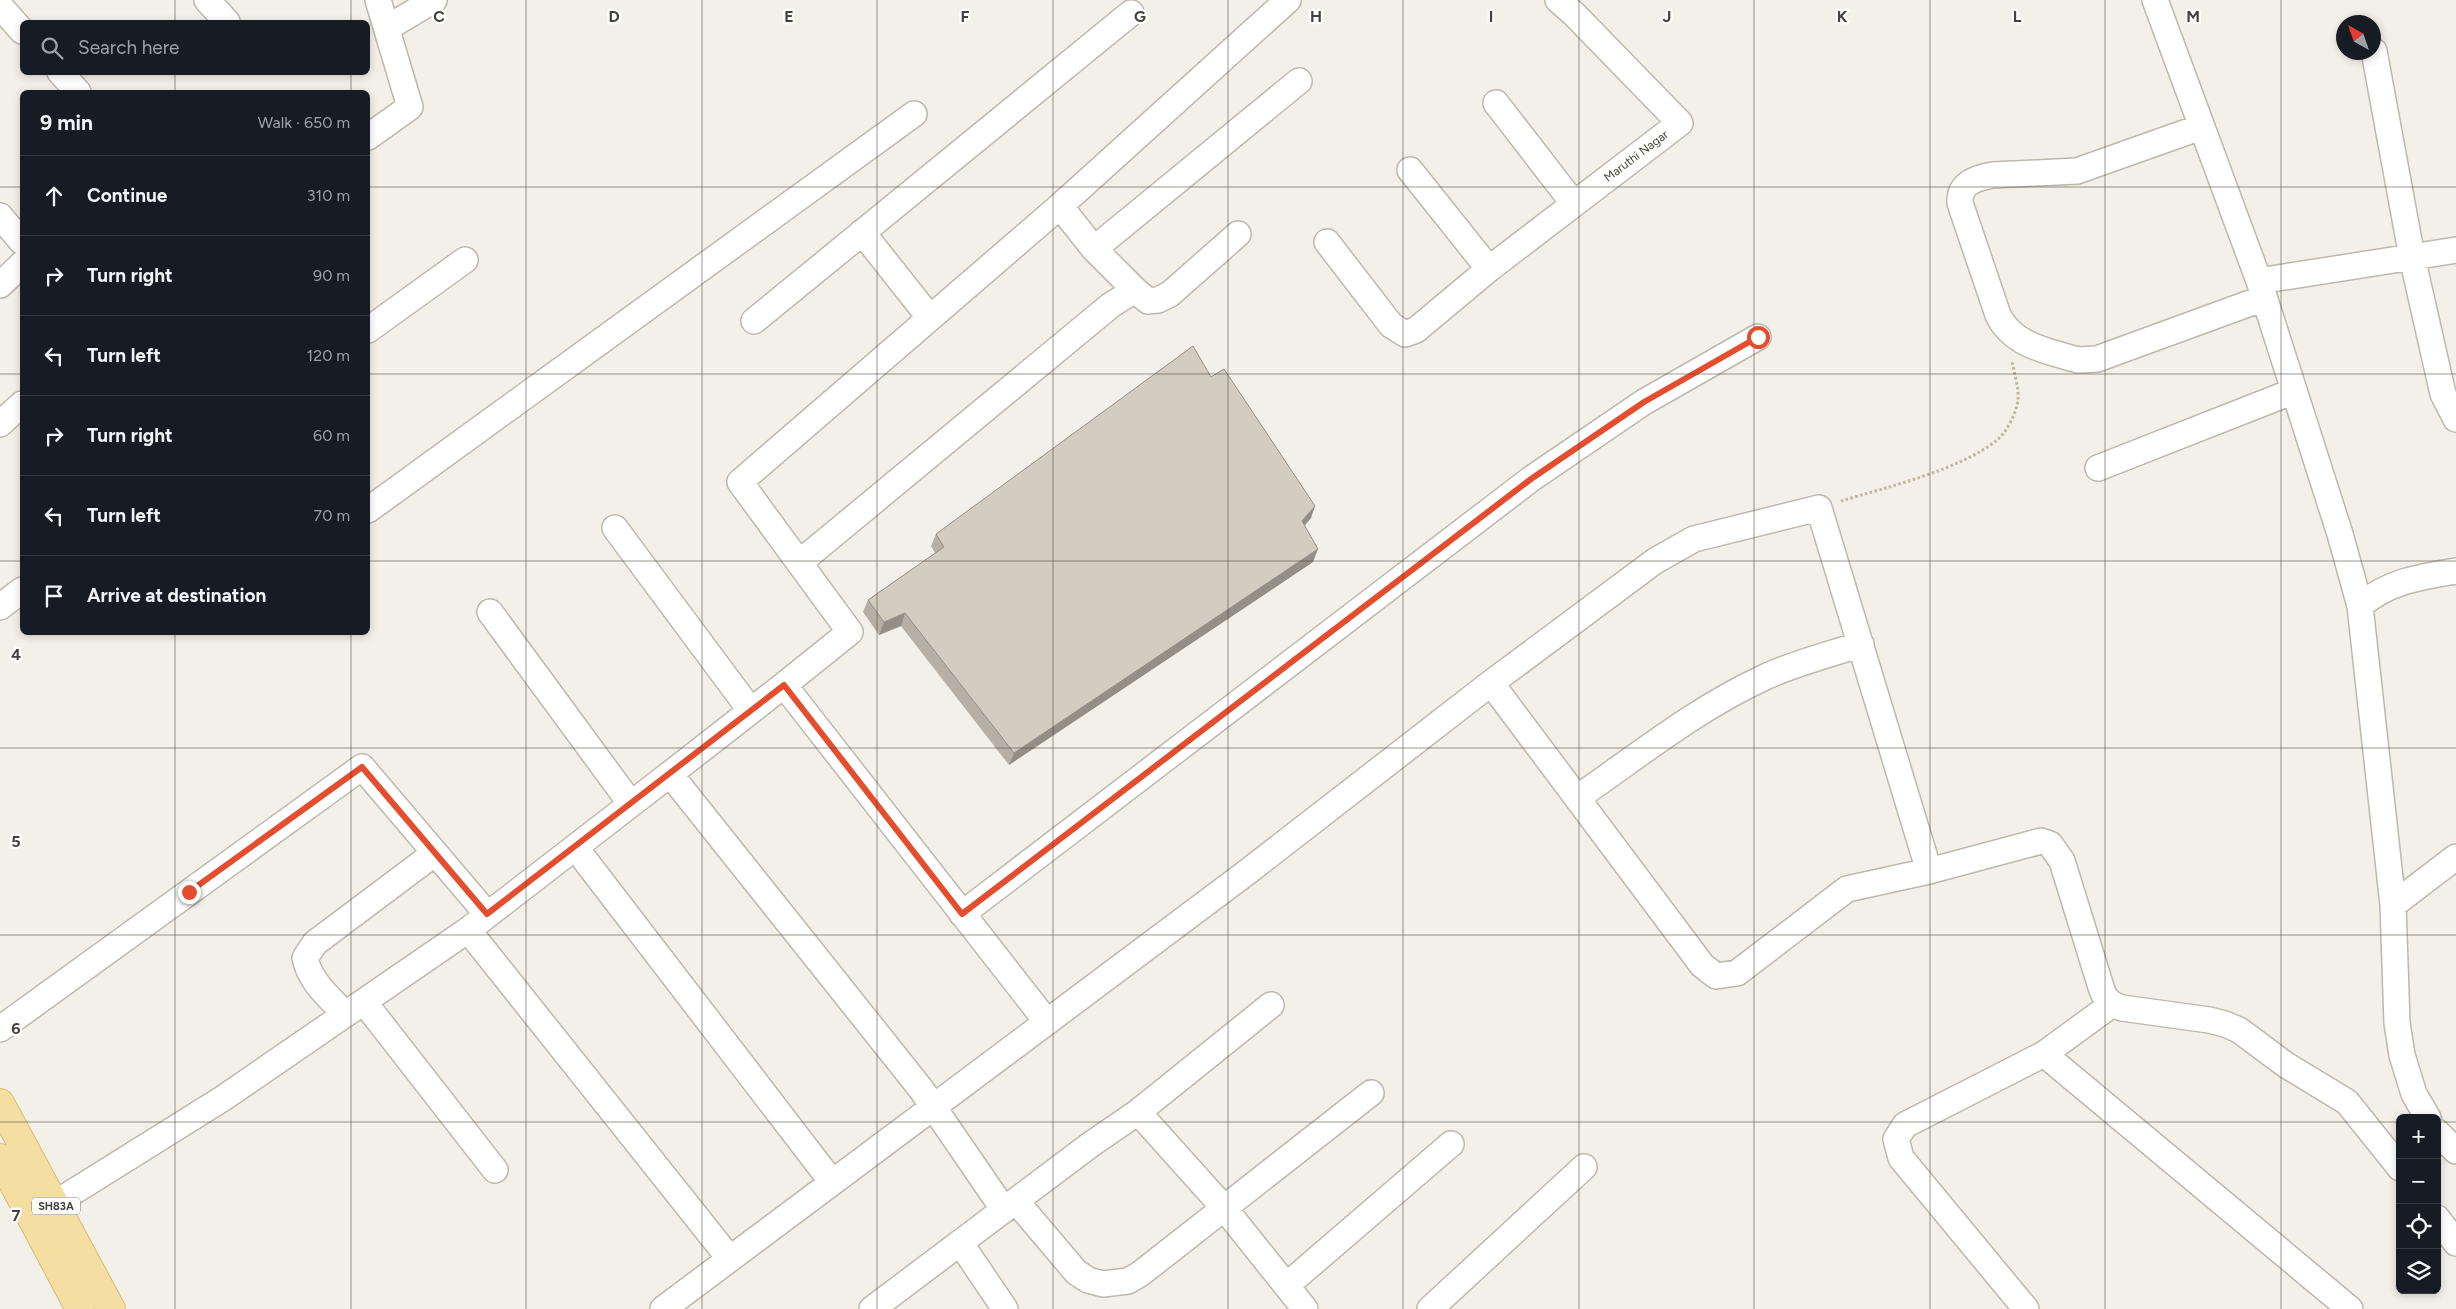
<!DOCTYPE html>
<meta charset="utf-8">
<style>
body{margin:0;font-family:Figtree,sans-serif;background:#20242c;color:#f1f3f6}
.controls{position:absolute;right:15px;bottom:15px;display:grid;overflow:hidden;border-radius:8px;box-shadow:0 2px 8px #0003}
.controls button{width:45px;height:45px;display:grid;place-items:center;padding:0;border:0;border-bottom:1px solid #363941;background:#171b24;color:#f1f3f6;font:25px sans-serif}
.compass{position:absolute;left:2336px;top:15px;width:45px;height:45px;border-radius:50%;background:#171b24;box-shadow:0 2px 8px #0003;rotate:320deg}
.stop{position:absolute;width:15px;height:15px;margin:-11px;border:4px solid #e44e2e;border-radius:50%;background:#fff}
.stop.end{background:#e44e2e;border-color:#fff;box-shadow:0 1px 5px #0008}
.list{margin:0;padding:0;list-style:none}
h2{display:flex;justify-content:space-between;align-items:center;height:65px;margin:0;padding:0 20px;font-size:21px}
h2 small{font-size:16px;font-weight:400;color:#9ea1a6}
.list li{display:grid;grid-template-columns:32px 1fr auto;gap:15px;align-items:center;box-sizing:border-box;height:80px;padding:0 20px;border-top:1px solid #363941}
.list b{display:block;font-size:19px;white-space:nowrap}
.list em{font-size:16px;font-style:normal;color:#9ea1a6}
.icon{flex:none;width:28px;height:28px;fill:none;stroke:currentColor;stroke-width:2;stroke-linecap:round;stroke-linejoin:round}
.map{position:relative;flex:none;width:2456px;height:1309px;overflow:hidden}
.search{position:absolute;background:#171b24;box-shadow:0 2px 8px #0003;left:20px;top:20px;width:350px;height:55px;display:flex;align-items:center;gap:12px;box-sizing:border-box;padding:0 18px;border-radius:8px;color:#9ea1a6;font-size:19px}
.panel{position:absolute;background:#171b24;box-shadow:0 2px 8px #0003;left:20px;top:90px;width:350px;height:545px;border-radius:8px}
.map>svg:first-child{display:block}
</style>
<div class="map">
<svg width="2456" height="1309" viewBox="0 0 2456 1309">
<rect width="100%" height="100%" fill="#f3f0e9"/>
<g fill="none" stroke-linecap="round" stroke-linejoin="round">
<defs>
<path id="minor" d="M207,0l20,22
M2155,0l104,281 81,253 20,72 33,299 4,118 5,32 12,39 14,24
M0,6l22,25
M387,28l47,-28
M2374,51l38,206 31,137 13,25
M60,72l18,20
M1496,103l78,101
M2201,127l-124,44 -84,4c-17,3 -34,8 -33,28l38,112c15,31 50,36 80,45l19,-1 167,-61
M368,137l42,-30 -32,-107
M1410,170l79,99 191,-146 -105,-108 -17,-15
M0,216l22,26
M862,232l68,86
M1327,242l64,83 14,9 11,-4 73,-61
M1094,249l205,-168
M2259,281l197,-31
M0,285l22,-21
M1135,290l13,11 10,-1 12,-6 68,-60
M754,321l377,-308
M368,330l97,-70
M0,424l22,-20
M2098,468l196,-77
M368,510l546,-396
M615,528l136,183
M799,563l312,-258 24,-15 -41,-41 -34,-43
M2360,606c28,-25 61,-29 96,-35
M0,607l22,-17
M490,612l141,192
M1491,683l211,282 14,11 21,-3 110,-84 82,-18 112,-30 9,3 12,17 39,126c4,13 9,17 21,21l87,12 16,4 14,6 47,35 61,37 53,66
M784,685l66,-53 -110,-150 320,-276 228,-206
M1577,798c61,-42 119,-89 186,-120 31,-15 66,-23 98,-34
M575,847l257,335
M2393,905l63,-48
M962,914l569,-435 113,-77 114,-65
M468,930l262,329
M364,1002l131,168
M345,1014c-16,-17 -35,-32 -40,-56l10,-15 120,-90
M0,1029l362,-262 125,147
M2044,1054l306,255
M1138,1112l133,-107
M2437,1132l19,19
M1016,1201l60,71 12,8 15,4 25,-3 12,-7 231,-181
M1004,1210l-83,-121 -251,-315 114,-89 263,337 199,-149 245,-190 164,-122 39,-22 125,-31 110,363
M38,1214l184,-115 246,-169 202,-156
M2437,1218l19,25
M961,1244l44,65
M1287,1285l164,-141
M663,1309l384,-287
M872,1309l218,-164 48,-33 87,97 80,100
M1430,1309l154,-142
M2026,1309l-125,-151 -5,-19 9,-14 139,-71 67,-49"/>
<path id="major" d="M0,1103l111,206
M0,1158l80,151"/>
</defs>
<use href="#minor" stroke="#bdb8ac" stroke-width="28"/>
<use href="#major" stroke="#d8bb72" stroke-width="30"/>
<path stroke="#beb49f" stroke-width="3" stroke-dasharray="2.5 2.5" stroke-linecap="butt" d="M1841,501c46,-14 119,-31 156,-61 10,-8 20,-28 21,-41 1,-12 -4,-26 -6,-38"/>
<use href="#minor" stroke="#fff" stroke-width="25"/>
<use href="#major" stroke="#f4dea1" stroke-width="28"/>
</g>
<path fill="#b5afa5" d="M1211,377l100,141 -6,7 8,37 -304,203 -108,-139 -22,9 -16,-23 5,-12 67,-47 -4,-7 5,-12z"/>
<path fill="#948f86" d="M1315,506l-4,12 -13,15 4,-12z
M1318,549l-5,13 -304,203 5,-12z
M905,613l-4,13 -22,9 5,-13z"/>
<path fill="#d3ccc0" stroke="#948f86" d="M1193,346l18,31 13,-8 91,137 -13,15 16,28 -304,204 -109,-140 -21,9 -16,-22 76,-53 -8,-13z"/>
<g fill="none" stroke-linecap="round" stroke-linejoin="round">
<path stroke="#e44e2e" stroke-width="6" d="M189,892l173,-125 125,147 297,-229 178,229 569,-435 113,-77 114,-65"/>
</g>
<path fill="none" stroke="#464138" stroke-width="1" stroke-opacity="0.55" d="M175,0v22M351,0v22M526,0v1309M702,0v1309M877,0v1309M1053,0v1309M1228,0v1309M1403,0v1309M1579,0v1309M1754,0v1309M1930,0v1309M2105,0v1309M2281,0v1309M175,72v20M351,72v20M0,187h22M368,187h2088M0,374h22M368,374h2088M0,561h22M368,561h2088M175,632v677M351,632v677M0,748h2456M0,935h2456M0,1122h2400M2437,1122h19"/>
<g text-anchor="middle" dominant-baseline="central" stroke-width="4.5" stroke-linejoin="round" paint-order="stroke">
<rect fill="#fff" stroke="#7e7a74" stroke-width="1" x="32" y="1197.5" width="48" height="17" rx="4"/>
<g font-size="11" font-weight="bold" fill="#464138">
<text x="56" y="1206">SH83A</text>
</g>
<g font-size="12" fill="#464138" stroke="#fff">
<text transform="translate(1636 156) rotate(-37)">Maruthi Nagar</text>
</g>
</g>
<g font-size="16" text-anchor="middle" font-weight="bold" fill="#464138" stroke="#fff" stroke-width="4.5" stroke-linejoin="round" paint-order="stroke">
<text x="439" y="22">C</text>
<text x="614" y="22">D</text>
<text x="789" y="22">E</text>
<text x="965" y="22">F</text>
<text x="1140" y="22">G</text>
<text x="1316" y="22">H</text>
<text x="1491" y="22">I</text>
<text x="1667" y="22">J</text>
<text x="1842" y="22">K</text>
<text x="2017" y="22">L</text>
<text x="2193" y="22">M</text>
<text x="16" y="660">4</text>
<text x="16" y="847">5</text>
<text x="16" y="1034">6</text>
<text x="16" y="1221">7</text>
</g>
</svg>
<div class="controls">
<button>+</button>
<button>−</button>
<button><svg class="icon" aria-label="locate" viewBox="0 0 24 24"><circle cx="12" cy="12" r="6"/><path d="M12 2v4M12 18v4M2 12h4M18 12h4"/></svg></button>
<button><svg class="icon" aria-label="layers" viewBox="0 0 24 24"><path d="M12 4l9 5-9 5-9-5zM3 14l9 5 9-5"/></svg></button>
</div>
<svg class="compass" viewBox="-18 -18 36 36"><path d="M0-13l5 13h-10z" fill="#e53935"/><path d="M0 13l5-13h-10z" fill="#9ea1a6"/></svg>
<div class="stop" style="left:1758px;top:337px"></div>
<div class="stop end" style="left:189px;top:892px"></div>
<div class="search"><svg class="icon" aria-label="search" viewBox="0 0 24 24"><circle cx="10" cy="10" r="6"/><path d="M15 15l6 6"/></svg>Search here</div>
<section class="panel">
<h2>9 min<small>Walk · 650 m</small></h2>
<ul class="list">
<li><svg class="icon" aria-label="ahead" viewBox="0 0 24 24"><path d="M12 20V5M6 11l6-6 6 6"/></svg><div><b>Continue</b></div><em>310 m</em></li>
<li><svg class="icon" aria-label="right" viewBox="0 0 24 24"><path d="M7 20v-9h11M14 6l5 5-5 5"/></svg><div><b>Turn right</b></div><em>90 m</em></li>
<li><svg class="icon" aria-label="left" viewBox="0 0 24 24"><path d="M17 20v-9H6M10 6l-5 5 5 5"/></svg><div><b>Turn left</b></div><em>120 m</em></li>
<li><svg class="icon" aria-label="right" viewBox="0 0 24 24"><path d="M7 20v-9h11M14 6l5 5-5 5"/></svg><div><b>Turn right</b></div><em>60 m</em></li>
<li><svg class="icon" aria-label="left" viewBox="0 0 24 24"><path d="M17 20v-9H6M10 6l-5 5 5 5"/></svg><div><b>Turn left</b></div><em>70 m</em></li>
<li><svg class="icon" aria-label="arrive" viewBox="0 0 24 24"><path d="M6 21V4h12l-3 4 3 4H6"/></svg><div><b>Arrive at destination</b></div></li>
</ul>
</section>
</div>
